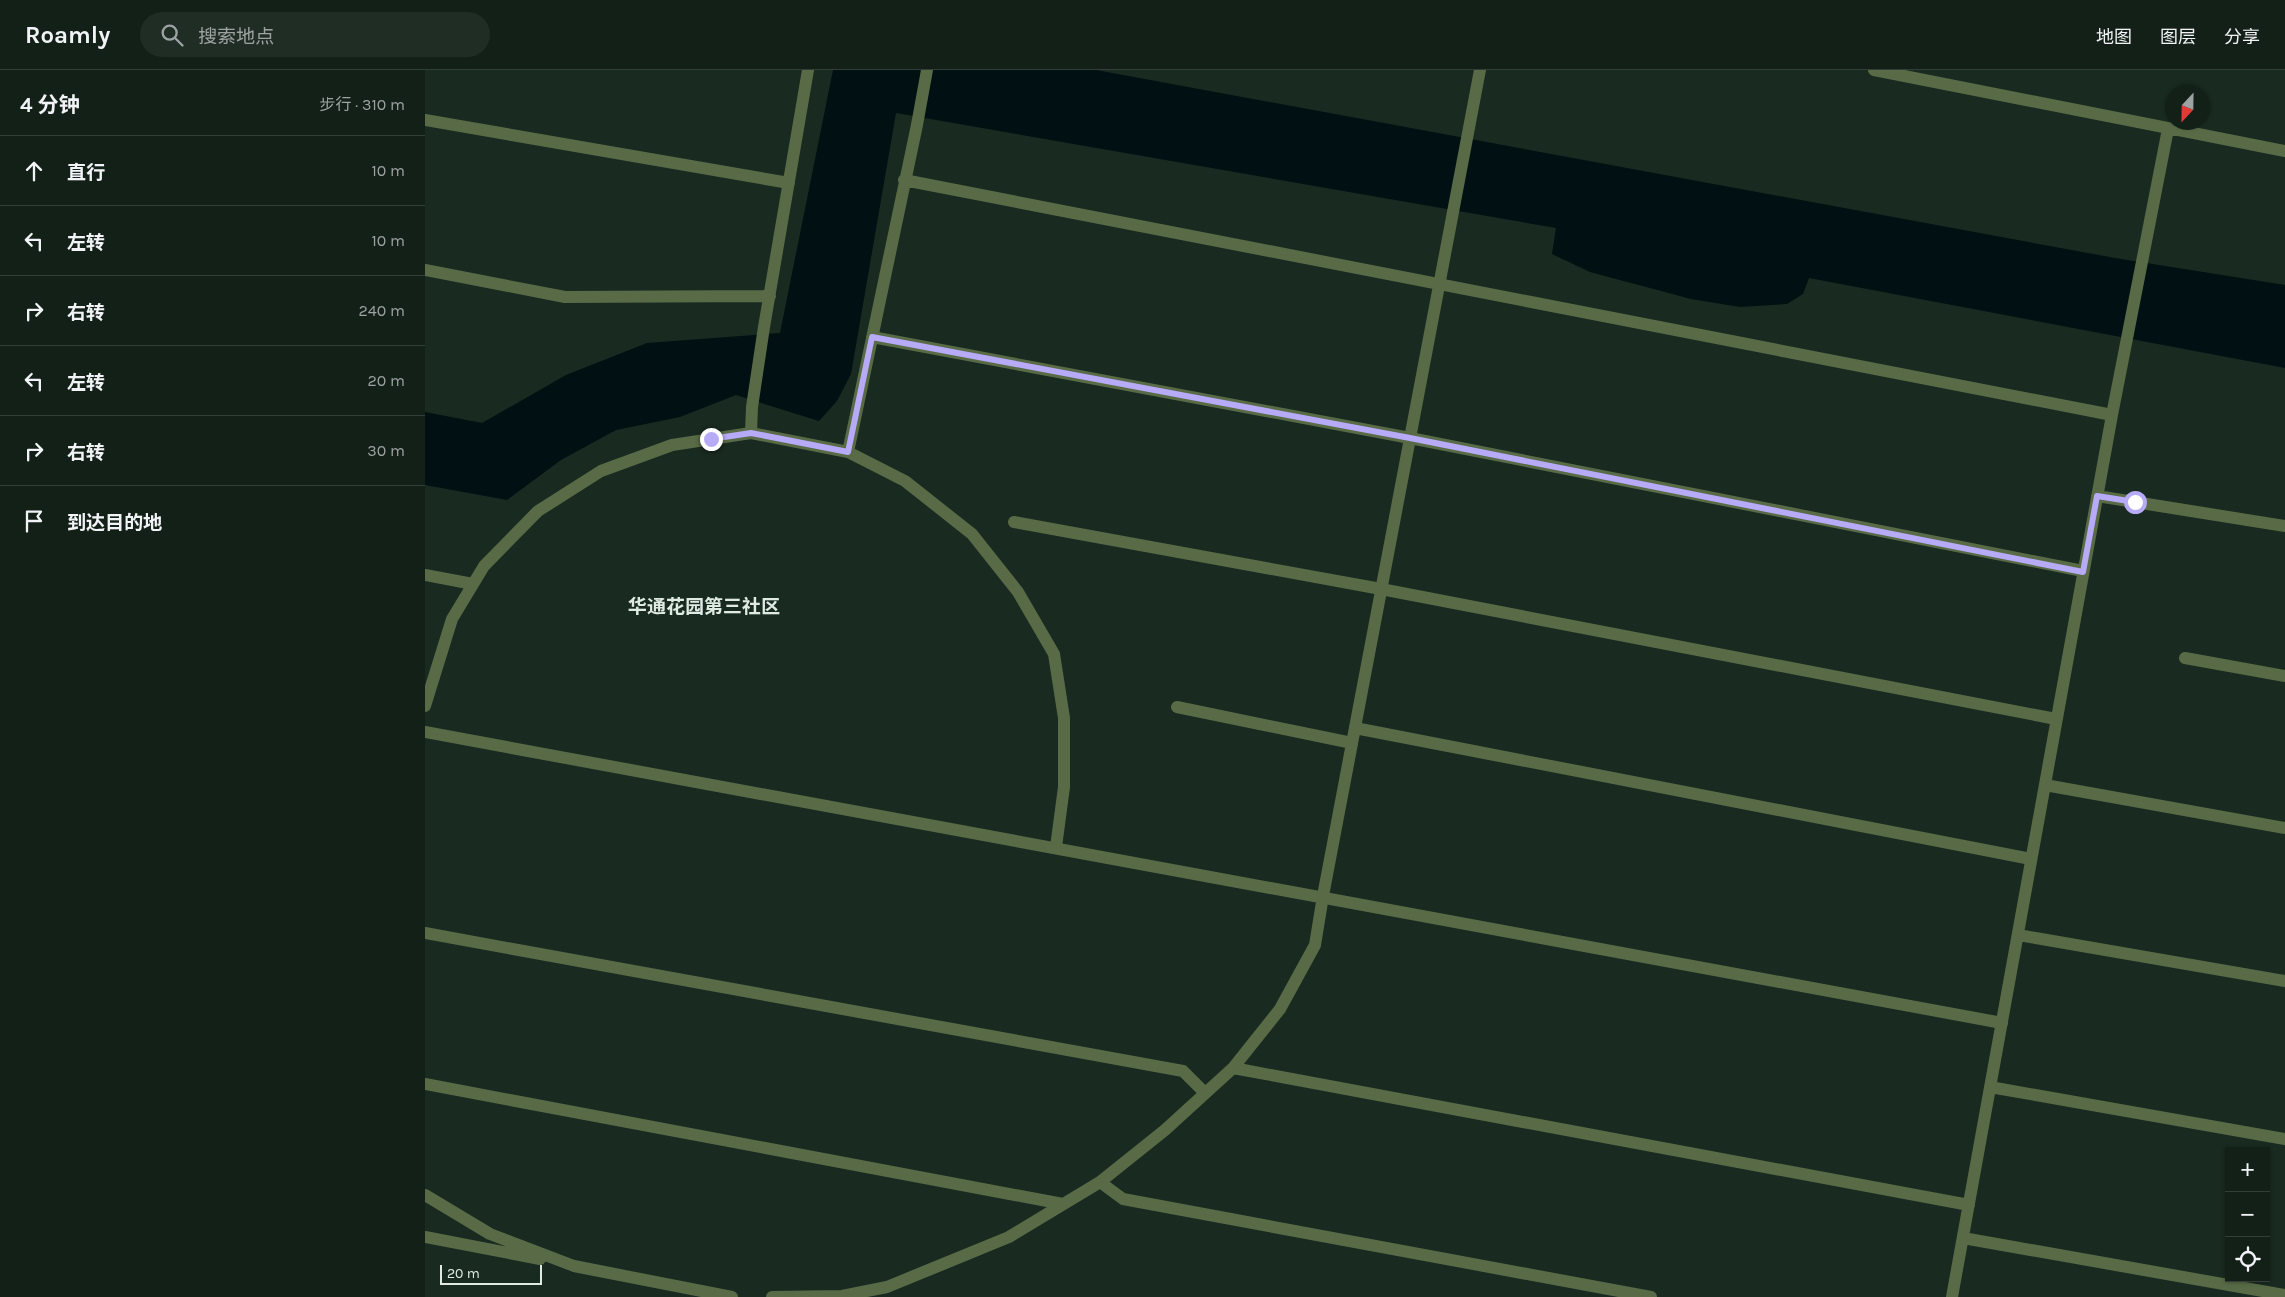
<!DOCTYPE html>
<html lang="zh">
<meta charset="utf-8">
<style>
body{margin:0;font-family:Karla,"Noto Sans SC",sans-serif;background:#202d25;color:#f1f3f6}
.controls{position:absolute;right:15px;bottom:15px;display:grid;overflow:hidden;border-radius:0px;box-shadow:0 1px 4px #0004}
.controls button{width:45px;height:45px;display:grid;place-items:center;padding:0;border:0;border-bottom:1px solid #323e37;background:#132018;color:#f1f3f6;font:25px sans-serif}
.compass{position:absolute;left:1740px;top:15px;width:45px;height:45px;border-radius:50%;background:#132018;box-shadow:0 1px 4px #0004;rotate:202deg}
.scale{position:absolute;left:15px;bottom:12px;width:102px;box-sizing:border-box;padding-left:5px;border:2px solid #dfeae3;border-top:0;font-size:14px;line-height:18px;white-space:nowrap;color:#dfeae3;-webkit-text-stroke:4px #192a20;paint-order:stroke}
.stop{position:absolute;width:15px;height:15px;margin:-11px;border:4px solid #b7abf8;border-radius:50%;background:#fff}
.stop.end{background:#b7abf8;border-color:#fff;box-shadow:0 1px 5px #0008}
.list{margin:0;padding:0;list-style:none}
h2{display:flex;justify-content:space-between;align-items:center;height:65px;margin:0;padding:0 20px;font-size:21px}
h2 small{font-size:16px;font-weight:400;color:#9da3a2}
.list li{display:grid;grid-template-columns:32px 1fr auto;gap:15px;align-items:center;box-sizing:border-box;height:70px;padding:0 20px;border-top:1px solid #323e37}
.list b{display:block;font-size:19px;white-space:nowrap}
.list em{font-size:16px;font-style:normal;color:#9da3a2}
.icon{flex:none;width:28px;height:28px;fill:none;stroke:currentColor;stroke-width:2;stroke-linecap:round;stroke-linejoin:round}
.map{position:relative;flex:none;width:1860px;height:1227px;overflow:hidden}
header{display:flex;align-items:center;gap:30px;box-sizing:border-box;height:70px;padding:0 25px;background:#132018;border-bottom:1px solid #323e37}
header strong{font-size:24px}
nav{display:flex;gap:28px;margin-inline-start:auto;font-size:18px}
.search{width:350px;height:45px;background:#202d25;display:flex;align-items:center;gap:12px;box-sizing:border-box;padding:0 18px;border-radius:28px;color:#9da3a2;font-size:19px}
main{display:flex}
aside{flex:1;background:#132018}
.map>svg:first-child{display:block}
</style>
<header>
<strong>Roamly</strong>
<div class="search"><svg class="icon" aria-label="search" viewBox="0 0 24 24"><circle cx="10" cy="10" r="6"/><path d="M15 15l6 6"/></svg>搜索地点</div>
<nav><a>地图</a><a>图层</a><a>分享</a></nav>
</header>
<main>
<aside>
<h2>4 分钟<small>步行 · 310 m</small></h2>
<ul class="list">
<li><svg class="icon" aria-label="ahead" viewBox="0 0 24 24"><path d="M12 20V5M6 11l6-6 6 6"/></svg><div><b>直行</b></div><em>10 m</em></li>
<li><svg class="icon" aria-label="left" viewBox="0 0 24 24"><path d="M17 20v-9H6M10 6l-5 5 5 5"/></svg><div><b>左转</b></div><em>10 m</em></li>
<li><svg class="icon" aria-label="right" viewBox="0 0 24 24"><path d="M7 20v-9h11M14 6l5 5-5 5"/></svg><div><b>右转</b></div><em>240 m</em></li>
<li><svg class="icon" aria-label="left" viewBox="0 0 24 24"><path d="M17 20v-9H6M10 6l-5 5 5 5"/></svg><div><b>左转</b></div><em>20 m</em></li>
<li><svg class="icon" aria-label="right" viewBox="0 0 24 24"><path d="M7 20v-9h11M14 6l5 5-5 5"/></svg><div><b>右转</b></div><em>30 m</em></li>
<li><svg class="icon" aria-label="arrive" viewBox="0 0 24 24"><path d="M6 21V4h12l-3 4 3 4H6"/></svg><div><b>到达目的地</b></div></li>
</ul>
</aside>
<div class="map">
<svg width="1860" height="1227" viewBox="0 0 1860 1227">
<rect width="100%" height="100%" fill="#192a20"/>
<path fill="#001013" d="M408,0h263l1019,188 170,27v83l-476,-90 -6,16 -16,10 -47,3 -49,-8 -101,-27 -38,-18 4,-26 -660,-115 -45,261 -14,27 -18,20 -83,-26 -56,22 -64,13 -55,30 -54,40 -82,-15v-73l57,11 84,-48 81,-32 133,-10z"/>
<g fill="none" stroke-linecap="round" stroke-linejoin="round">
<path stroke="#586b46" stroke-width="12" d="M1449,0l411,81
M0,50l364,63
M479,110l1208,235
M0,200l140,27 205,-1
M447,267l538,101 673,133
M326,363l1,-26 12,-80 44,-257
M423,382l69,-327 10,-55
M1672,426l188,30
M589,452l367,67 675,130
M0,505l48,9
M1760,588l100,18
M0,636l27,-87 32,-53 54,-55 63,-40 71,-26 79,-12 97,19 57,29 67,53 46,58 36,62 10,64v69l-8,60
M752,637l175,36
M930,658l676,131
M1620,715l240,43
M0,863l758,138 22,22
M1593,865l267,46
M808,998l736,137
M0,1014l638,120
M1565,1017l295,52
M675,1112l23,17 528,98
M0,1125l65,39 84,32 158,31
M0,1167l115,22
M1538,1168l322,57
M347,1227l70,-1 45,-9 122,-50 91,-55 65,-52 68,-62 47,-59 35,-64 8,-49
M1527,1227l160,-882 56,-286"/>
<path stroke="#586b46" stroke-width="12" d="M0,662l1577,291
M898,826l157,-826"/>
</g>
<g fill="none" stroke-linecap="round" stroke-linejoin="round">
<path stroke="#b7abf8" stroke-width="6" d="M286,369l40,-6 97,19 24,-115 538,101 673,134 14,-76 38,6"/>
</g>
<g text-anchor="middle" dominant-baseline="central" stroke-width="4" stroke-linejoin="round" paint-order="stroke">
<g font-size="19" font-weight="bold" fill="#dfeae3" stroke="#192a20">
<text x="279" y="537">华通花园第三社区</text>
</g>
</g>
</svg>
<div class="controls">
<button>+</button>
<button>−</button>
<button><svg class="icon" aria-label="locate" viewBox="0 0 24 24"><circle cx="12" cy="12" r="6"/><path d="M12 2v4M12 18v4M2 12h4M18 12h4"/></svg></button>
</div>
<svg class="compass" viewBox="-18 -18 36 36"><path d="M0-13l5 13h-10z" fill="#e53935"/><path d="M0 13l5-13h-10z" fill="#9da3a2"/></svg>
<div class="scale">20 m</div>
<div class="stop" style="left:1710px;top:432px"></div>
<div class="stop end" style="left:286px;top:369px"></div>
</div>
</main>
